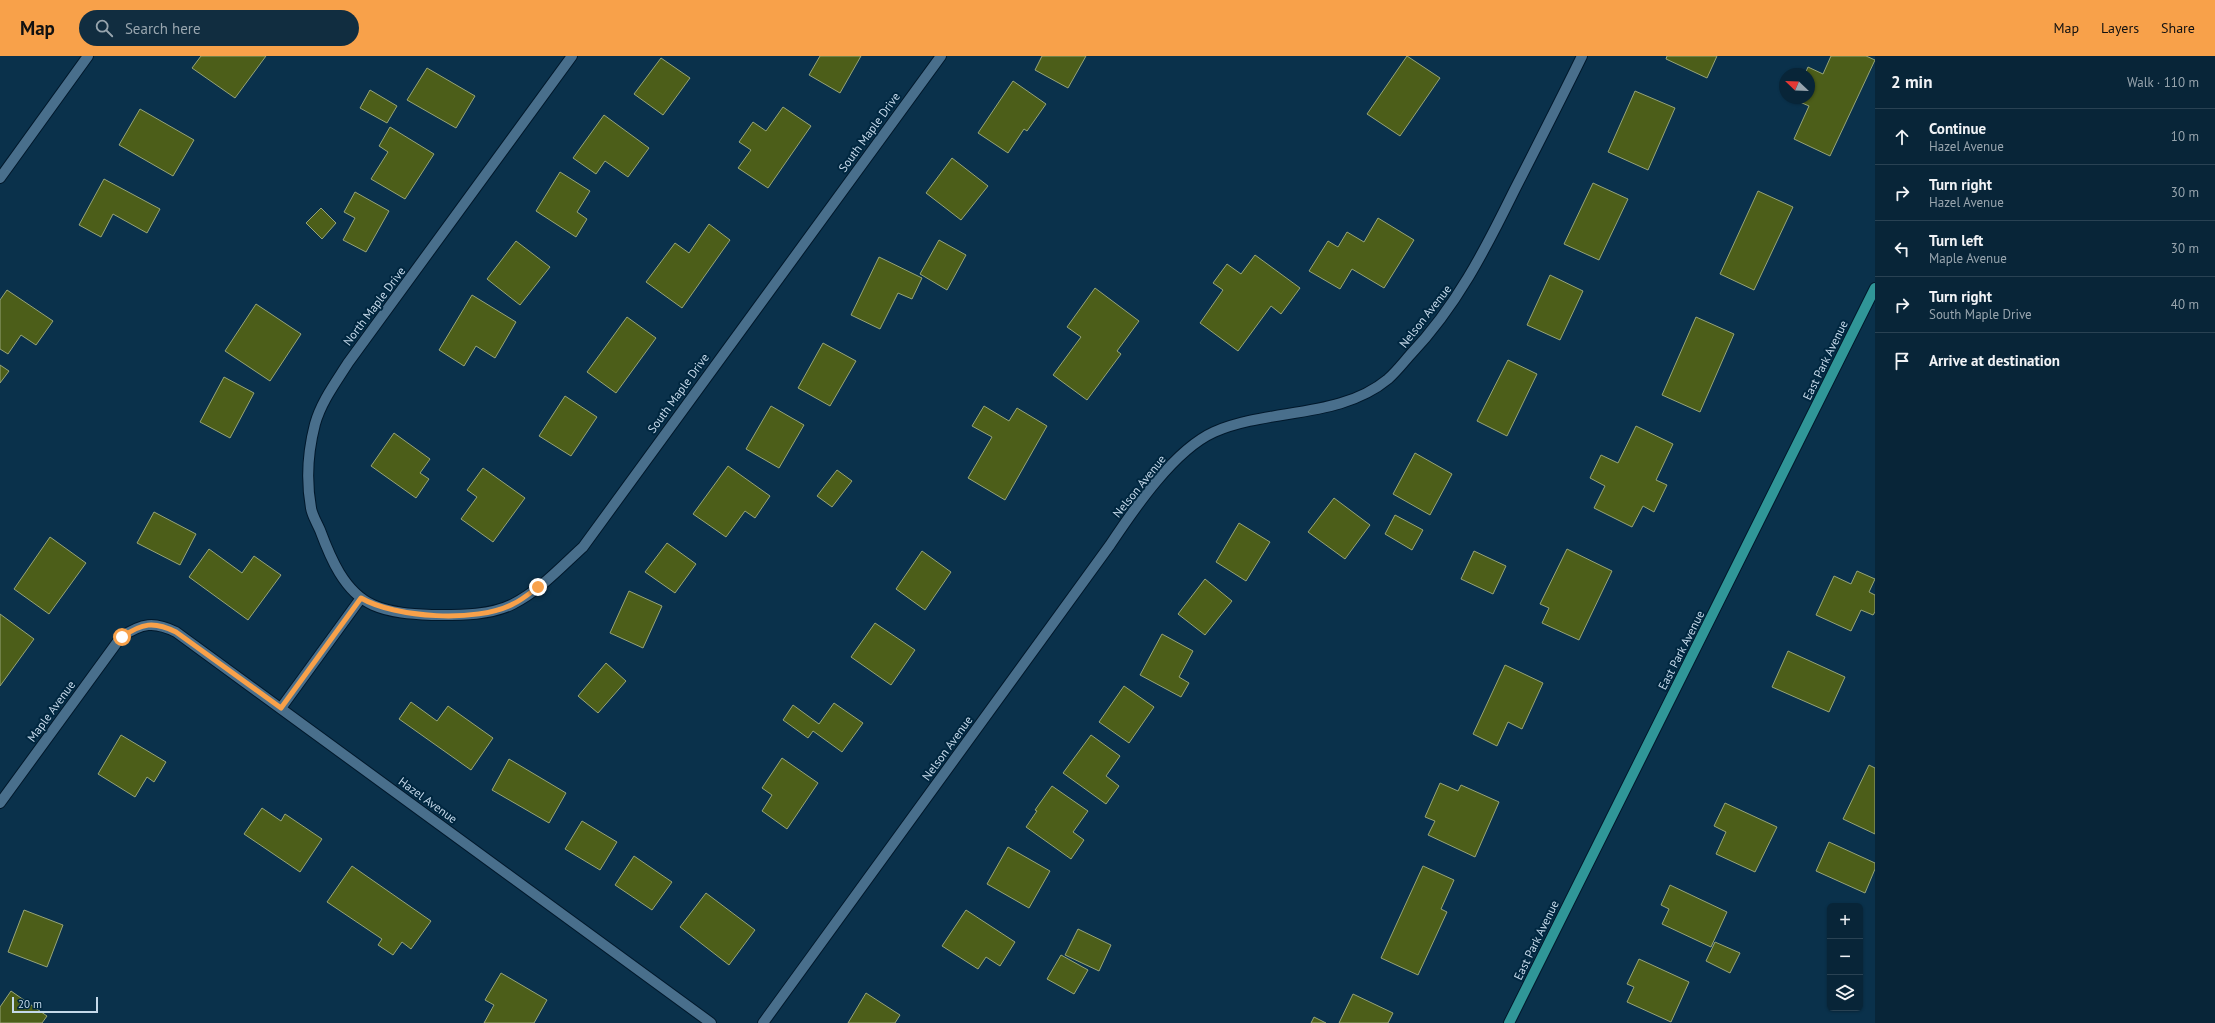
<!DOCTYPE html>
<meta charset="utf-8">
<style>
body{margin:0;font-family:"PT Sans",sans-serif;background:#112d40;color:#f1f3f6}
.controls{position:absolute;right:12px;bottom:12px;display:grid;overflow:hidden;border-radius:6px;box-shadow:0 1px 3px #0004}
.controls button{width:36px;height:36px;display:grid;place-items:center;padding:0;border:0;border-bottom:1px solid #294253;background:#082538;color:#f1f3f6;font:20px sans-serif}
.compass{position:absolute;left:1779px;top:12px;width:36px;height:36px;border-radius:50%;background:#082538;box-shadow:0 1px 3px #0004;rotate:293deg}
.scale{position:absolute;left:12px;bottom:10px;width:86px;box-sizing:border-box;padding-left:4px;border:2px solid #c5d9ea;border-top:0;font-size:11px;line-height:14px;white-space:nowrap;color:#c5d9ea;-webkit-text-stroke:3px #002740;paint-order:stroke}
.stop{position:absolute;width:12px;height:12px;margin:-9px;border:3px solid #f8a14a;border-radius:50%;background:#fff}
.stop.end{background:#f8a14a;border-color:#fff;box-shadow:0 1px 4px #0008}
.list{margin:0;padding:0;list-style:none}
h2{display:flex;justify-content:space-between;align-items:center;height:52px;margin:0;padding:0 16px;font-size:17px}
h2 small{font-size:13px;font-weight:400;color:#98a5ae}
.list li{display:grid;grid-template-columns:26px 1fr auto;gap:12px;align-items:center;box-sizing:border-box;height:56px;padding:0 16px;border-top:1px solid #294253}
.list b{display:block;font-size:15px;white-space:nowrap}
.list p{margin:0;font-size:13px;white-space:nowrap;color:#98a5ae}
.list em{font-size:13px;font-style:normal;color:#98a5ae}
.icon{flex:none;width:22px;height:22px;fill:none;stroke:currentColor;stroke-width:2;stroke-linecap:round;stroke-linejoin:round}
.map{position:relative;flex:none;width:1875px;height:967px;overflow:hidden}
header{display:flex;align-items:center;gap:24px;box-sizing:border-box;height:56px;padding:0 20px;background:#f8a14a;color:#111}
header strong{font-size:19px}
nav{display:flex;gap:22px;margin-inline-start:auto;font-size:14px}
.search{width:280px;height:36px;background:#112d40;display:flex;align-items:center;gap:10px;box-sizing:border-box;padding:0 14px;border-radius:22px;color:#98a5ae;font-size:15px}
main{display:flex}
aside{flex:1;background:#082538}
.map>svg:first-child{display:block}
</style>
<header>
<strong>Map</strong>
<div class="search"><svg class="icon" aria-label="search" viewBox="0 0 24 24"><circle cx="10" cy="10" r="6"/><path d="M15 15l6 6"/></svg>Search here</div>
<nav><a>Map</a><a>Layers</a><a>Share</a></nav>
</header>
<main>
<div class="map">
<svg width="1875" height="967" viewBox="0 0 1875 967">
<rect width="100%" height="100%" fill="#0a314b"/>
<path fill="#4c5e19" stroke="#96a479" d="M201,0h65l-31,42 -43,-30z
M820,0h41l-21,37 -31,-18z
M1042,0h44l-18,32 -33,-18z
M1407,0l33,22 -40,58 -33,-22z
M1667,0h50l-10,22 -41,-19z
M1831,0h35l9,4 -45,96 -36,-17 15,-33 -16,-7 16,-1v-24h-4l3,-7 15,7z
M661,2l29,20 -27,37 -29,-21z
M427,12l48,28 -19,32 -49,-28z
M1013,25l33,23 -19,27 -3,-2 -16,24 -30,-20z
M370,34l27,16 -10,17 -27,-15z
M1635,35l40,17 -27,62 -40,-18z
M783,51l28,19 -43,62 -30,-20 13,-18 -12,-8 14,-20 13,9z
M140,53l54,31 -21,36 -54,-31z
M604,59l45,33 -21,29 -23,-16 -9,13 -23,-16z
M390,71l44,27 -29,45 -34,-20 17,-27 -9,-6z
M952,102l36,28 -27,34 -35,-27z
M560,116l30,19 -13,21 10,7 -11,18 -40,-26z
M104,123l56,30 -13,24 -34,-19 -12,23 -22,-12z
M1593,127l35,16 -29,61 -35,-16z
M1758,135l35,16 -39,83 -34,-16z
M355,136l34,19 -23,41 -23,-12 12,-22 -11,-6z
M321,152l15,15 -14,16 -16,-16z
M1378,162l36,22 -30,48 -32,-19 -12,20 -31,-18 19,-30 10,6 9,-15 17,10z
M709,168l21,16 -48,68 -36,-26 29,-39 14,10z
M939,184l27,15 -19,35 -27,-16z
M516,185l34,26 -30,38 -33,-26z
M1255,199l45,33 -19,26 -10,-8 -33,45 -38,-28 23,-33 -10,-7 14,-19 14,10z
M879,201l43,21 -10,21 -14,-6 -18,36 -29,-14z
M1550,219l33,16 -23,49 -33,-15z
M1095,232l44,33 -22,30 4,3 -34,46 -34,-25 28,-38 -14,-10z
M7,234l46,31 -17,24 -15,-10 -13,19 -8,-5v-49z
M472,239l44,27 -21,36 -19,-12 -12,20 -25,-16z
M256,248l45,30 -31,47 -45,-30z
M627,261l29,21 -40,55 -29,-21z
M1696,261l38,17 -34,78 -38,-17z
M823,287l33,18 -26,45 -32,-18z
M1508,304l29,14 -30,62 -30,-15z
M0,309l9,6 -9,12z
M224,321l30,16 -24,45 -30,-16z
M565,340l32,21 -26,39 -32,-20z
M771,350l33,19 -25,43 -33,-19z
M984,350l25,15 8,-13 30,18 -42,74 -37,-22 24,-41 -20,-11z
M1636,370l37,18 -17,36 11,5 -13,27 -11,-6 -11,21 -38,-19 11,-22 -15,-8 11,-23 17,8z
M394,377l36,26 -10,14 9,6 -13,19 -45,-32z
M1415,397l37,21 -22,41 -37,-21z
M728,410l42,30 -15,22 -10,-7 -19,26 -33,-23z
M483,412l42,30 -32,44 -32,-23 16,-22 -10,-7z
M837,414l15,11 -20,26 -15,-11z
M1334,442l36,27 -25,34 -37,-27z
M154,456l42,22 -16,31 -43,-22z
M1395,459l28,15 -11,20 -27,-16z
M1239,467l31,19 -24,39 -30,-19z
M50,481l36,26 -37,51 -35,-25z
M667,487l29,21 -21,29 -30,-21z
M209,493l33,24 12,-17 27,19 -33,45 -59,-43z
M1567,493l45,22 -33,69 -37,-17 7,-15 -9,-4z
M922,495l29,21 -26,38 -29,-21z
M1474,495l32,15 -13,28 -32,-15z
M1857,515l18,8 -6,13 6,3v17l-2,3 -12,-5 -10,21 -35,-16 18,-39 17,8z
M1205,523l27,22 -27,34 -27,-21z
M629,535l33,15 -19,42 -33,-15z
M0,558l34,25 -34,47z
M875,567l40,27 -24,35 -40,-28z
M1162,578l31,17 -14,26 10,6 -8,14 -41,-22z
M1788,595l57,26 -16,35 -57,-25z
M606,607l20,18 -28,32 -20,-17z
M1505,609l38,18 -21,46 -14,-7 -11,24 -24,-12z
M1124,630l30,21 -25,36 -30,-21z
M411,646l26,19 11,-15 45,32 -22,32 -72,-51z
M834,647l29,20 -21,29 -29,-21 -5,7 -25,-18 10,-15 26,19z
M121,679l45,27 -12,20 -7,-5 -12,20 -37,-23z
M1091,679l29,21 -14,20 13,10 -13,18 -43,-31z
M782,702l36,25 -31,46 -25,-18 10,-16 -10,-7z
M509,703l57,34 -17,30 -57,-33z
M1869,709l6,3v66l-32,-15z
M1440,727l18,8 3,-6 38,17 -24,55 -47,-22 7,-14 -10,-4z
M1052,730l36,25 -15,21 11,8 -13,19 -45,-32 11,-16 -2,-1z
M1725,747l52,24 -22,45 -39,-18 10,-22 -12,-6z
M262,752l19,13 4,-7 37,25 -22,33 -56,-38z
M582,765l35,21 -17,28 -35,-21z
M1829,786l46,21v6l-10,24 -49,-22z
M1008,791l42,24 -21,37 -42,-24z
M634,800l38,26 -20,28 -37,-25z
M352,810l79,55 -20,28 -9,-7 -9,13 -15,-10 4,-6 -55,-37z
M1423,810l31,14 -13,29 6,3 -29,63 -37,-17z
M1670,829l57,27 -16,35 -49,-23 7,-15 -8,-4z
M706,837l49,37 -26,35 -49,-38z
M24,854l39,15 -16,42 -39,-15z
M966,854l49,32 -15,24 -14,-9 -8,12 -36,-23z
M1078,873l33,16 -12,26 -34,-16z
M1715,886l25,11 -10,20 -24,-12z
M1061,899l27,15 -14,24 -27,-15z
M1639,903l50,23 -18,40 -44,-20 7,-15 -7,-3z
M501,917l46,27 -13,23h-50l10,-18 -9,-5z
M11,935l36,25 -5,7h-42v-16z
M866,937l34,22 -5,8h-47z
M1353,938l40,19 -5,10h-49z
M1314,961l12,6h-15z"/>
<g fill="none" stroke-linecap="round" stroke-linejoin="round">
<defs>
<path id="minor" d="M572,0l-224,307c-12,19 -27,39 -33,61 -7,27 -9,56 -4,84 1,7 6,15 9,22 10,27 24,62 53,75 18,8 39,9 59,10 26,0 57,1 81,-11 26,-13 48,-37 70,-57l358,-491
M0,122l88,-122
M281,652l80,-110
M0,747l121,-166c21,-14 33,-16 55,-5l535,391
M763,967l347,-478c24,-36 64,-95 104,-113 55,-24 126,-13 174,-53 8,-7 15,-16 22,-24 46,-48 75,-105 104,-164 23,-45 46,-90 68,-135"/>
<path id="major" d="M1509,967l366,-735"/>
</defs>
<use href="#minor" stroke="#00182b" stroke-width="12"/>
<use href="#major" stroke="#00182b" stroke-width="12"/>
<use href="#minor" stroke="#496f8c" stroke-width="10"/>
<use href="#major" stroke="#309698" stroke-width="10"/>
</g>
<g fill="none" stroke-linecap="round" stroke-linejoin="round">
<path stroke="#f8a14a" stroke-width="5" d="M122,581c20,-14 32,-16 54,-5l105,76 80,-110c34,20 116,25 152,6 9,-4 17,-11 25,-17"/>
</g>
<g text-anchor="middle" dominant-baseline="central" stroke-width="4" stroke-linejoin="round" paint-order="stroke">
<g font-size="12" fill="#c5d9ea" stroke="#002740">
<text transform="translate(869 76) rotate(-54)">South Maple Drive</text>
<text transform="translate(374 250) rotate(-53)">North Maple Drive</text>
<text transform="translate(1425 260) rotate(-52)">Nelson Avenue</text>
<text transform="translate(1825 304) rotate(-64)">East Park Avenue</text>
<text transform="translate(678 337) rotate(-54)">South Maple Drive</text>
<text transform="translate(1139 430) rotate(-51)">Nelson Avenue</text>
<text transform="translate(1681 594) rotate(-63)">East Park Avenue</text>
<text transform="translate(51 655) rotate(-54)">Maple Avenue</text>
<text transform="translate(947 692) rotate(-54)">Nelson Avenue</text>
<text transform="translate(428 744) rotate(36)">Hazel Avenue</text>
<text transform="translate(1536 884) rotate(-64)">East Park Avenue</text>
</g>
</g>
</svg>
<div class="controls">
<button>+</button>
<button>−</button>
<button><svg class="icon" aria-label="layers" viewBox="0 0 24 24"><path d="M12 4l9 5-9 5-9-5zM3 14l9 5 9-5"/></svg></button>
</div>
<svg class="compass" viewBox="-18 -18 36 36"><path d="M0-13l5 13h-10z" fill="#e53935"/><path d="M0 13l5-13h-10z" fill="#98a5ae"/></svg>
<div class="scale">20 m</div>
<div class="stop" style="left:122px;top:581px"></div>
<div class="stop end" style="left:538px;top:531px"></div>
</div>
<aside>
<h2>2 min<small>Walk · 110 m</small></h2>
<ul class="list">
<li><svg class="icon" aria-label="ahead" viewBox="0 0 24 24"><path d="M12 20V5M6 11l6-6 6 6"/></svg><div><b>Continue</b><p>Hazel Avenue</p></div><em>10 m</em></li>
<li><svg class="icon" aria-label="right" viewBox="0 0 24 24"><path d="M7 20v-9h11M14 6l5 5-5 5"/></svg><div><b>Turn right</b><p>Hazel Avenue</p></div><em>30 m</em></li>
<li><svg class="icon" aria-label="left" viewBox="0 0 24 24"><path d="M17 20v-9H6M10 6l-5 5 5 5"/></svg><div><b>Turn left</b><p>Maple Avenue</p></div><em>30 m</em></li>
<li><svg class="icon" aria-label="right" viewBox="0 0 24 24"><path d="M7 20v-9h11M14 6l5 5-5 5"/></svg><div><b>Turn right</b><p>South Maple Drive</p></div><em>40 m</em></li>
<li><svg class="icon" aria-label="arrive" viewBox="0 0 24 24"><path d="M6 21V4h12l-3 4 3 4H6"/></svg><div><b>Arrive at destination</b></div></li>
</ul>
</aside>
</main>
